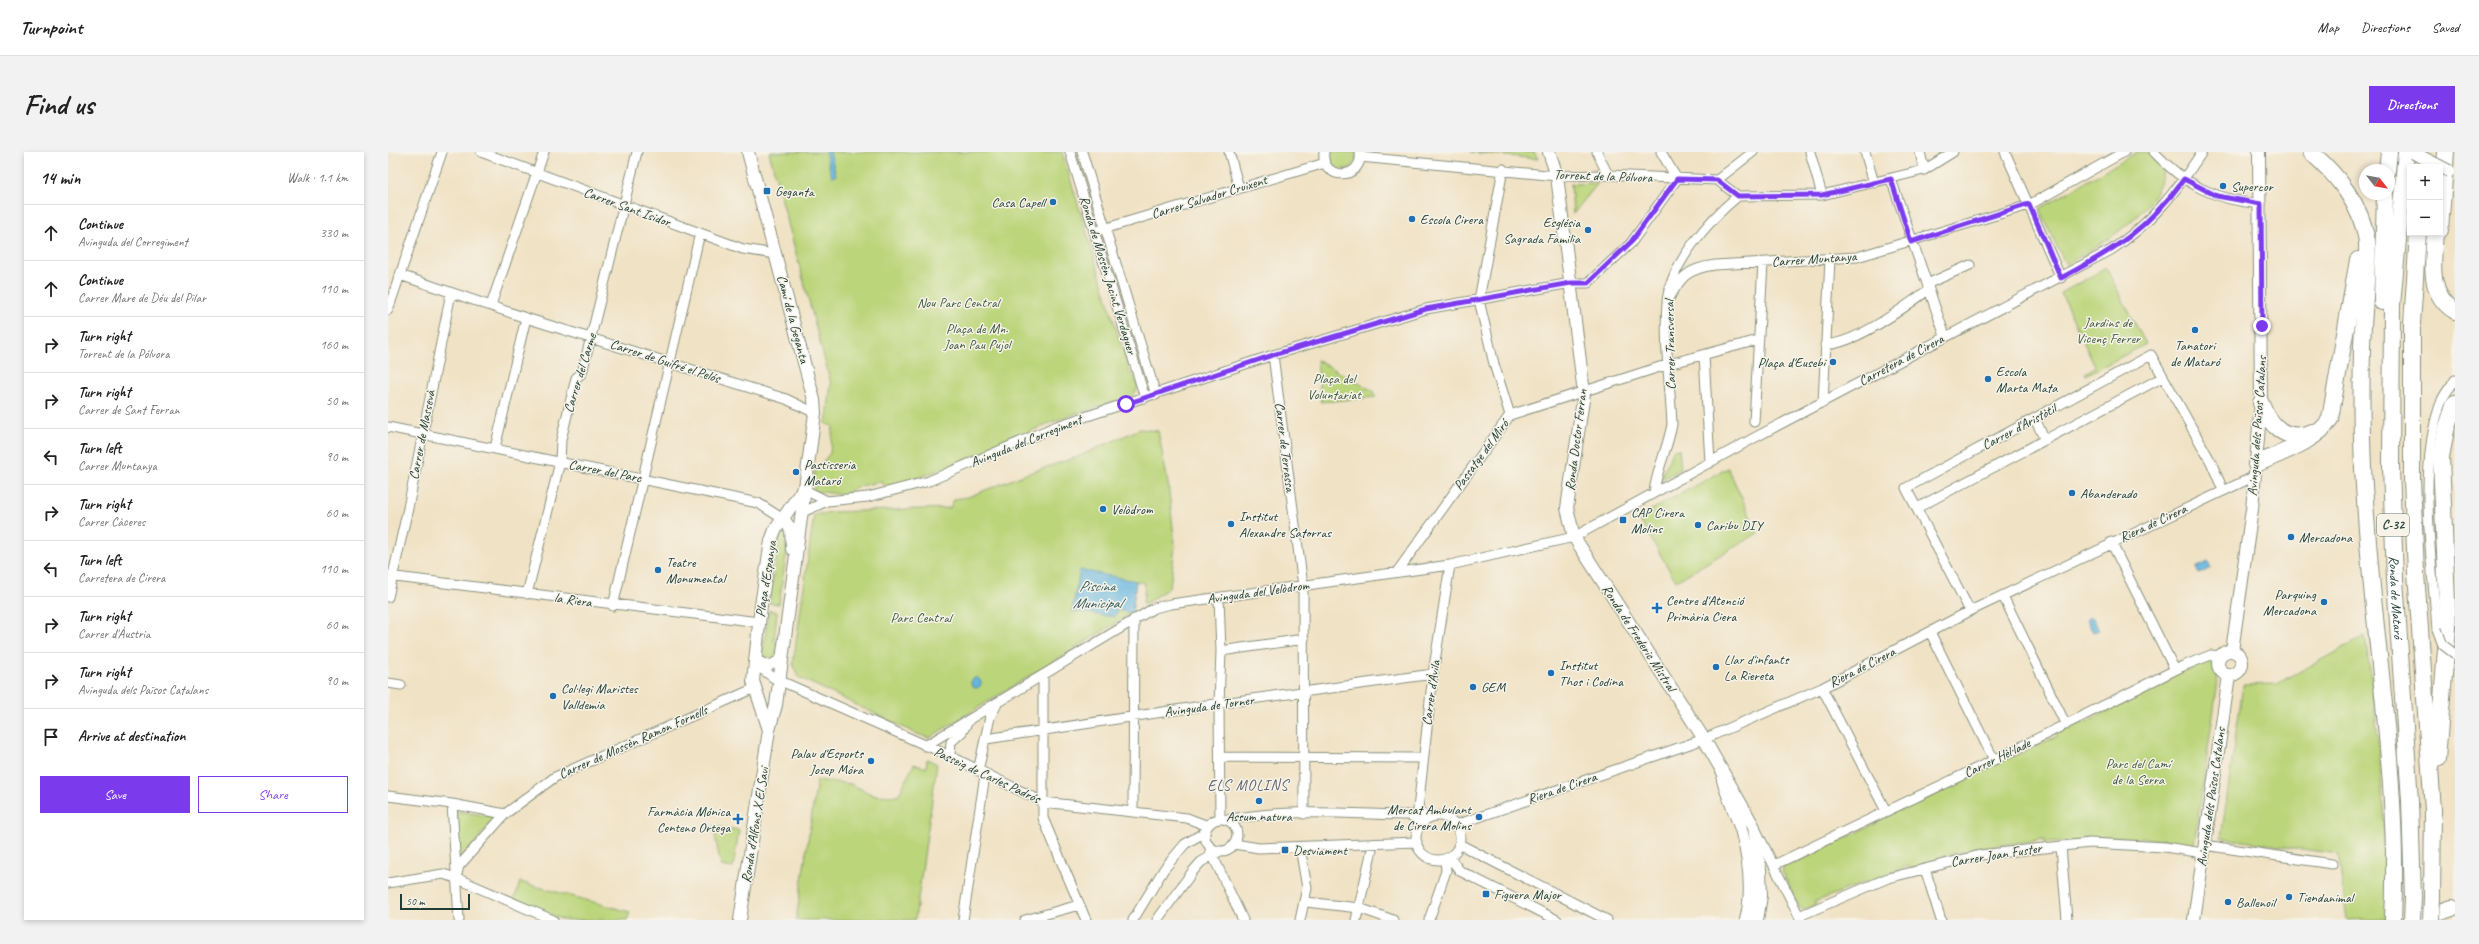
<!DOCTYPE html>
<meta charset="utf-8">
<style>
body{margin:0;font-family:Caveat,sans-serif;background:#f2f2f2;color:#222}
.controls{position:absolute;right:12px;top:12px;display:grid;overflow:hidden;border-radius:0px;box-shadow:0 2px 6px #0003}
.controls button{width:36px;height:36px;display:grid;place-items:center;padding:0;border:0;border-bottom:1px solid #e0e0e0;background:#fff;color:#222;font:20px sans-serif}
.compass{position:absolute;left:1971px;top:12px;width:36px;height:36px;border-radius:50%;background:#fff;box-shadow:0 2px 6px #0003;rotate:121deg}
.scale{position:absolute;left:12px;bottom:10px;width:70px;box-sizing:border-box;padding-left:4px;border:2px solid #1f3d34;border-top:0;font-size:11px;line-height:14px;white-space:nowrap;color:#1f3d34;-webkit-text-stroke:3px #f7f3e8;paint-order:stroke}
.stop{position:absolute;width:12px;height:12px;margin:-9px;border:3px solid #7c3aed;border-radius:50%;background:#fff}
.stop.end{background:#7c3aed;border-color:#fff;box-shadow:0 1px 4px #0008}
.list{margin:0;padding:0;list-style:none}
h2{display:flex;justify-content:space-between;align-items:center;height:52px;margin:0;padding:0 16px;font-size:17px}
h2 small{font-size:13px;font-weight:400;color:#767676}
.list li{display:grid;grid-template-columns:26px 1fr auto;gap:12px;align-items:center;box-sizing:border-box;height:56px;padding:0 16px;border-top:1px solid #e0e0e0}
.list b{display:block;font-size:15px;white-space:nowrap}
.list p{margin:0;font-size:13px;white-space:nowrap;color:#767676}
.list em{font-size:13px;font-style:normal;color:#767676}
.actions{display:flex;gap:8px;padding:12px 16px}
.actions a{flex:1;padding:9px 0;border:1px solid #7c3aed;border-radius:0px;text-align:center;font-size:14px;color:#7c3aed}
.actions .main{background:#7c3aed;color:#fff}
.icon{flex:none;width:22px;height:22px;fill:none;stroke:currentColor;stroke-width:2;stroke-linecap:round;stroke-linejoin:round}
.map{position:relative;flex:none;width:2067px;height:768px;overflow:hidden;border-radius:0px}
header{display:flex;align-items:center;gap:24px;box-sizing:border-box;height:56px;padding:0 20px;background:#fff;border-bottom:1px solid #e0e0e0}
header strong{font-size:19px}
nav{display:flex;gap:22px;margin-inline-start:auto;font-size:14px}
.intro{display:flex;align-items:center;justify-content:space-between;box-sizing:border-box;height:96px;padding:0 24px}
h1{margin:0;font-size:28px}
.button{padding:10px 18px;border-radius:0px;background:#7c3aed;color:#fff;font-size:14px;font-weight:700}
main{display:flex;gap:24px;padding:0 24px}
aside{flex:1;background:#fff;border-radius:0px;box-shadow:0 2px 6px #0003}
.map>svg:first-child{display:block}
</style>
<header>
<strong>Turnpoint</strong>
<nav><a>Map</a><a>Directions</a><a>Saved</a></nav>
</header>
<div class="intro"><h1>Find us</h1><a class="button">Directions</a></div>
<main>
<aside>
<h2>14 min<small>Walk · 1.1 km</small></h2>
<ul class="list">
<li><svg class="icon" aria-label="ahead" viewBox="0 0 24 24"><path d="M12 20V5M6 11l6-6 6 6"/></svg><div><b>Continue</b><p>Avinguda del Corregiment</p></div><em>330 m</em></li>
<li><svg class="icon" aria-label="ahead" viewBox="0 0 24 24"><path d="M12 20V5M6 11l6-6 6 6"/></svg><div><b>Continue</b><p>Carrer Mare de Déu del Pilar</p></div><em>110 m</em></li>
<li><svg class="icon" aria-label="right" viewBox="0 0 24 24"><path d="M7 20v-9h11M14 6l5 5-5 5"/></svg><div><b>Turn right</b><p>Torrent de la Pólvora</p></div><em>160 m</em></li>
<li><svg class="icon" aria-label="right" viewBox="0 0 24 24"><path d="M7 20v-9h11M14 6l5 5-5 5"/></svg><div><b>Turn right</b><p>Carrer de Sant Ferran</p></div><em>50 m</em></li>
<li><svg class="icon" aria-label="left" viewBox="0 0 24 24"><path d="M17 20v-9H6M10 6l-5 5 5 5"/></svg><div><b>Turn left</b><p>Carrer Muntanya</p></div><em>90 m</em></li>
<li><svg class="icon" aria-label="right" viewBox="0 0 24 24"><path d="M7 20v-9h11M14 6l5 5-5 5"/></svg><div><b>Turn right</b><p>Carrer Càceres</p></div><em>60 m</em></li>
<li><svg class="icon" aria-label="left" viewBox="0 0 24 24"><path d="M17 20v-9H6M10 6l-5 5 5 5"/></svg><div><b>Turn left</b><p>Carretera de Cirera</p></div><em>110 m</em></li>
<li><svg class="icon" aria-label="right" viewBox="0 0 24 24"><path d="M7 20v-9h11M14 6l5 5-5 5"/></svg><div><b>Turn right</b><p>Carrer d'Àustria</p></div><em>60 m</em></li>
<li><svg class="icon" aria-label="right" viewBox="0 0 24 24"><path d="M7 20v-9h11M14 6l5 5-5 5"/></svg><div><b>Turn right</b><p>Avinguda dels Països Catalans</p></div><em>90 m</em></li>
<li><svg class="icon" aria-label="arrive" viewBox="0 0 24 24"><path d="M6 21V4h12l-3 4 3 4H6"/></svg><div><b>Arrive at destination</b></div></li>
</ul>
<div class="actions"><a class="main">Save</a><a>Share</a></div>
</aside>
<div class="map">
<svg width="2067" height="768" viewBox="0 0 2067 768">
<rect width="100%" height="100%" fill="#f7f3e8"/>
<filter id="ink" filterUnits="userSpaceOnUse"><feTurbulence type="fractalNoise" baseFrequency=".025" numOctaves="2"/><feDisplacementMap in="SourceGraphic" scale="8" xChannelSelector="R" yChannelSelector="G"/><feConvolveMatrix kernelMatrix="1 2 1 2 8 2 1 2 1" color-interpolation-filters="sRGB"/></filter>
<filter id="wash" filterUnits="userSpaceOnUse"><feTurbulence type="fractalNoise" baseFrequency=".012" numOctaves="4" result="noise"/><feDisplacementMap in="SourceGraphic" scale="16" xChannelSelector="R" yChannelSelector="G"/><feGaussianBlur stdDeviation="0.9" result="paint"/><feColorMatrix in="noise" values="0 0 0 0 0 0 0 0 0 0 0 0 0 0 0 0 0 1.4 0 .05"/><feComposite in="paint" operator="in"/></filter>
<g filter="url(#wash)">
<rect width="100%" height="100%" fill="#f0e2c5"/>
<path fill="#bbd57a" stroke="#6d8957" d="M381,0h293l68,222 5,3c3,9 4,13 -4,20 -28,9 -57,16 -84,27 -55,24 -104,48 -162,64l-3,-7 -25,6 -12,8 -31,-4v-18l16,-20 3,-27 -7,-2 5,-40z
M941,0h27v8l-5,8 -14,2 -7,-7z
M1082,0h64l4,7z
M1749,0h14l12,16c-2,44 -63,76 -97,97l-27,-56z
M1210,31l-25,31 -2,-30z
M1718,116l40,76 -60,31 -1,-2 10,-6 -34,-74z
M929,208l56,31 3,6 -55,5z
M752,277l18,2 10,52 7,63 -5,41 -27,18 2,-22 -9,-2 -4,32 -203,125 -12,-4 -119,-57 -5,-13 21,-149 18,-3 118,-4 4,-9 14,-2 58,-23 51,-17z
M1291,297l2,20 -21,11 13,-30z
M1340,316l30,65 -82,48 -38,-64z
M393,380h4l4,4 -10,68 -10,-1z
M381,458l8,2 -3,29 4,3 -3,13 -7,2 -6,-5z
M1977,484c15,93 20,188 23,283l-41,1 -9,-66 -117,-16 22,-153 34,-1z
M1825,505l-1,7 6,17 -24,164 -4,2 -21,-3v-4l-57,-3 -30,1 -1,3 -36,2v-4l-64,9 -39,8 1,4 -34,9 -1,-3 -94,36 2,3 -13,5 -4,-3 -17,-36 2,-7 10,-5 2,3 81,-39 -1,-4 23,-11 2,3 83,-40 -1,-4 23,-11 2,3 49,-23 -2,-4 24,-11 2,3 84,-41 -1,-4 23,-11 2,3z
M539,607l10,5 -22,156h-119l21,-140 34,4 22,11 25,1 16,-32 12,4z
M68,659l40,6 -36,43z
M325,674l26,4 -6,38 -12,-2z
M132,730l110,30 -3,8h-64l-49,-20z"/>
<path fill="#63b5df" stroke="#41798a" d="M437,0h5l6,24 -4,1z
M1820,410l3,6 -12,6 -3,-6z
M692,418l56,11 -4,32 -15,-3 -2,7 -43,-6z
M1701,465l4,1 6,12 -6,2 -6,-12z
M583 531a5 5 0 1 1 10 0a5 5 0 1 1-10 0Z"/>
</g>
<g filter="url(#ink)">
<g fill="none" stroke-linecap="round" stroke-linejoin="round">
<defs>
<path id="street" d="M93,0l262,97 32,5
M682,0l75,246
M694,0l74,243
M841,0l10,36
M936,0c-4,29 40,29 36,0
M1209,0l11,23
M1422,0l12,43
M1477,0l9,31
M1532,0l4,18
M1617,0l56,126
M1766,0c31,33 61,48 107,52
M972,5l197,19 51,-1 109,5 21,16 84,-1 102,-25 29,-18
M1503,27l54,157
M1329,28l36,-28
M712,78l225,-67
M12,123l126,43 260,81 29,14
M1539,132l43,-19
M1279,150c14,-25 19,-33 48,-37l142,-8 172,-52 95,-53
M103,153l53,-153
M0,158l54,-158
M1437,193c32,-2 77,-36 103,-55
M885,203l30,231 1,228
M1316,203l6,108
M1435,251l7,-144
M1122,263l159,-51 89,-24
M1647,267l10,21
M1366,270l9,-159
M0,275l370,76 25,16
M107,296l31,-130
M415,337l24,12
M1266,340c3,-24 14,-44 18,-68 -2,-40 -8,-82 -5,-121 2,-38 43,-84 71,-107
M1529,356l246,-131
M415,360l24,-11 41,-4 61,-16 128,-55 216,-71 153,-46 145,-26h17l43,-40 46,-64 -16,-27
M1723,390l64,128
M1009,420l113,-157 -16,-51 -15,-64 24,-131
M0,424l371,46
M139,442l33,-132 1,-22 15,-62 6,-5 55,-221
M1615,444l63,129
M0,445l20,-89 43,-215
M831,446l2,53 -2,53 1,115
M225,454l87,-373
M1582,459l-64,-123 245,-133 60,107 12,28
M2049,477c-5,-66 -20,-167 5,-229 3,-7 9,-14 13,-20
M1542,480l64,128
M833,499l83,-12
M369,505l2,10 15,11 176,78 93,46 144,16 21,8
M369,508l12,6 12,-7
M655,523v143l43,102
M0,531l13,2
M1434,536l64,123
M598,587l229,-35 218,-30
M537,594l229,-138 17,-4 279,-39 124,-28 180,-99 357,-188c41,-27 64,-57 91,-98
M562,604l1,-14 11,-10 7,-12
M833,605l202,1
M590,619l12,-54 7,-13
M0,644l64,8 53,10
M64,652l7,116
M745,659l1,-192
M1028 686a22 22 0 1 1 44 0a22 22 0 1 1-44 0Z
M1039,667l-9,-10 15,-135 17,-109
M817 683a16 16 0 1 1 32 0a16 16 0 1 1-32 0Z
M838,668c60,-12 124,-6 184,-5l12,8
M1068,673l248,-86 118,-51 148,-77 285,-135
M1369,680l44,88
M846,692l25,4 158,-6
M1071,692l148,76
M1816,693l128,19
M1673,694l6,74
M912,695l7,41 -7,32
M822,698l33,70
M1061,705l11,14 97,49
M1386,713l220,-105 189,-94 28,-11 10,1
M1537,717l16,51
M68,726l3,-12 46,-52 50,-37 200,-89
M0,731l55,-9 13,4 97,42
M918,750l53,6 34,12
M1411,764l89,-38 92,-23 110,-12 75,4 38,6
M575,768l22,-145
M637,768l54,-15
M745,768l31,-51 21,-25 20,-12
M769,768l36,-49 8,-9 19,-11
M968,768l17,-75
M1041,768l17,-49 -1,-12"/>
<path id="secondary" d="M1161,0l8,24 27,217 -17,115 7,29 130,202 50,88 6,42 1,27 -4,24
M395,367l8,10 1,20
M1830 511a12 12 0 1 1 24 0a12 12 0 1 1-24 0Z
M1844,499l20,-142 9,-106 -2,-251
M381,578l-16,-49 8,-76 10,-64 4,-11 28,-41
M1335,628c5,19 14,35 19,53 7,27 11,60 4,87
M352,768l29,-190 7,-25 39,-292 -1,-13 -66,-248
M1806,768l35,-245"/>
<g id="highway">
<path d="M1923,0c27,24 50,52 56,89 1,35 -4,70 -5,106 -1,51 -1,102 3,153 8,141 35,279 28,420"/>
<path id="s1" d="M2018,0l-14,153 -1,162 4,112 15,222 3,97"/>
<path d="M1999,18l2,-18"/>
<path d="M2052,78l6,-78"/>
<path d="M2030,81l-6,91v155l4,94 17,237 -1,89"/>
<path d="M2047,81c-2,28 -8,61 20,78"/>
<path d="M1994,150l3,-108"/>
<path d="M1873,251c9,23 25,40 51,29"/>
<path d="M1868,312c22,-10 63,-24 74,-45l28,-159"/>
<path d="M2049,607l11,-133 -7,-169 5,-27 9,-27"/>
<path d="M2028,768l36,-12"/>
</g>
</defs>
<use href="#street" stroke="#88907c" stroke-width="11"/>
<use href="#secondary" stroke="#88907c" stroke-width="14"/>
<use href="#highway" stroke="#88907c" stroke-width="18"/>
<use href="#street" stroke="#fff" stroke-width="9"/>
<use href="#secondary" stroke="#fff" stroke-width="12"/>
<use href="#highway" stroke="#fff" stroke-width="16"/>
<defs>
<path id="street-bridge" d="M2049,477l6,16 12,9"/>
<path id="secondary-bridge" d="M2024,0l37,19"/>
<path id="highway-bridge" d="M2024,768l1,-22
M2043,768l1,-21"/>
</defs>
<use href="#street-bridge" stroke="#88907c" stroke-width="11" stroke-linecap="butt"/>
<use href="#secondary-bridge" stroke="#88907c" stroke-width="14" stroke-linecap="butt"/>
<use href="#highway-bridge" stroke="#88907c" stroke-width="18" stroke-linecap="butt"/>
<use href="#street-bridge" stroke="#fff" stroke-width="9"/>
<use href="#secondary-bridge" stroke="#fff" stroke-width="12"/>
<use href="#highway-bridge" stroke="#fff" stroke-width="16"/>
</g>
</g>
<g fill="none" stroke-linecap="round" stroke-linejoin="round" filter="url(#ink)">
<path stroke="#7c3aed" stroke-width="5" d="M738,252l147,-49 153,-46 145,-26h17l43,-41 46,-63 40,1 21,16 84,-1 69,-16 20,63 118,-38 32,74c53,-28 87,-49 123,-99l33,17 44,8 1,122"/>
</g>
<g fill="#1f6fb2" stroke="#f7f3e8" stroke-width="1.5">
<circle cx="1835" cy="34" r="4"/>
<rect x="375" y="35" width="8" height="8" rx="2"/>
<circle cx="665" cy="50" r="4"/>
<circle cx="1024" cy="67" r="4"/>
<circle cx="1200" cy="78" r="4"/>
<circle cx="1807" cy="178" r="4"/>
<circle cx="1445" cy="210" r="4"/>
<circle cx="1600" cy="227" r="4"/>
<circle cx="408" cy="320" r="4"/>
<circle cx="1684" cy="341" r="4"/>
<circle cx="715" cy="357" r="4"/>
<rect x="1231" y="364" width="8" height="8" rx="2"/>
<circle cx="843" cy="372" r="4"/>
<circle cx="1310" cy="373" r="4"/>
<circle cx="1903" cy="385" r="4"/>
<circle cx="270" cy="418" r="4"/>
<circle cx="1936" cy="450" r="4"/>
<path d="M1267 450h4v4h4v4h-4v4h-4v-4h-4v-4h4z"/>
<circle cx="1328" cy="515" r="4"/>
<circle cx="1163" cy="521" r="4"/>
<circle cx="1085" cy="535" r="4"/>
<circle cx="165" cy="544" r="4"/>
<circle cx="483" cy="609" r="4"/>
<circle cx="871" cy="649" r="4"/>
<circle cx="1091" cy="665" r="4"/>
<path d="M348 661h4v4h4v4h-4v4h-4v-4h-4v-4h4z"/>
<rect x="893" y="694" width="8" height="8" rx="2"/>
<rect x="1094" y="738" width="8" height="8" rx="2"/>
<circle cx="1901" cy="745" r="4"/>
<circle cx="1840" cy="750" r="4"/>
</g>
<g text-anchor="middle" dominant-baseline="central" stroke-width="3" stroke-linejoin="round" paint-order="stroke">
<rect fill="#f7f3e8" stroke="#60746a" stroke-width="1" x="1989" y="362" width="32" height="22" rx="3"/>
<g font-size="13" font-weight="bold" fill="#1f3d34">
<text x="2005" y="373">C-32</text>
</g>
<g font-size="14" fill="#1f3d34" stroke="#f7f3e8">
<text transform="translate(1215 24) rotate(2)">Torrent de la Pólvora</text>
<text transform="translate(821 45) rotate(-17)">Carrer Salvador Cruixent</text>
<text transform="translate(239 55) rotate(20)">Carrer Sant Isidor</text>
<text transform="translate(1426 107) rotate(-4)">Carrer Muntanya</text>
<text transform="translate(720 123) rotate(73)">Ronda de Mossèn Jacint Verdaguer</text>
<text transform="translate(405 167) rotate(75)">Camí de la Geganta</text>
<text transform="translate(1282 193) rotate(-91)">Carrer Transversal</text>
<text transform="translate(1513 208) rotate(-28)">Carretera de Cirera</text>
<text transform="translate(277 209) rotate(18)">Carrer de Guifré el Pelós</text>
<text transform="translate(192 221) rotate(-73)">Carrer del Carme</text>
<text transform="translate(1869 274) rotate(-86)">Avinguda dels Països Catalans</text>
<text transform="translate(1631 275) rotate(-28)">Carrer d'Aristòtil</text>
<text transform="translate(34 283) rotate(-79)">Carrer de Massevà</text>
<text transform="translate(1188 288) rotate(-83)">Ronda Doctor Ferran</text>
<text transform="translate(638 289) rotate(-22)">Avinguda del Corregiment</text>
<text transform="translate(897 295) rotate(83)">Carrer de Terrassa</text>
<text transform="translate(1093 303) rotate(-54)">Passatge del Miró</text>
<text transform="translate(217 319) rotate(11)">Carrer del Parc</text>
<text transform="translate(1765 371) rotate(-25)">Riera de Cirera</text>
<text transform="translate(378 427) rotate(-81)">Plaça d'Espanya</text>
<text transform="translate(870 440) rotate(-8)">Avinguda del Velòdrom</text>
<text stroke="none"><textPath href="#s1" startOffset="446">Ronda de Mataró</textPath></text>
<text transform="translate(185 448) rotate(8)">la Riera</text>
<text transform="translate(1251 486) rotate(57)">Ronda de Frederic Mistral</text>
<text transform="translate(1474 515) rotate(-27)">Riera de Cirera</text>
<text transform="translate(1043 541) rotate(-82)">Carrer d'Àvila</text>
<text transform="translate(821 554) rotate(-8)">Avinguda de Torner</text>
<text transform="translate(245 590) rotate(-24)">Carrer de Mossèn Ramon Fornells</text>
<text transform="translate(1609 606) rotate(-26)">Carrer Hèl·lade</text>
<text transform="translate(599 623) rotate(25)">Passeig de Carles Padrós</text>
<text transform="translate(1174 636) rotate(-19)">Riera de Cirera</text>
<text transform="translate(1823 645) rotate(-82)">Avinguda dels Països Catalans</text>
<text transform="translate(367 673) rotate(-81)">Ronda d'Alfons X El Savi</text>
<text transform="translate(1608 703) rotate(-9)">Carrer Joan Fuster</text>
</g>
<g font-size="14" fill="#1f3d34" stroke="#f7f3e8" text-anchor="start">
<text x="1843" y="34">Supercor</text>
<text x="387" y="39">Geganta</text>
<text x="657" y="50" text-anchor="end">Casa Capell</text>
<text x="1032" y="67">Escola Cirera</text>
<text x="1192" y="70" text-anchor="end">Església<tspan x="1192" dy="16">Sagrada Familia</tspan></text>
<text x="1807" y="193" text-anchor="middle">Tanatori<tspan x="1807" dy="16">de Mataró</tspan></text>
<text x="1437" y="210" text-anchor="end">Plaça d'Eusebi</text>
<text x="1608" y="219">Escola<tspan x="1608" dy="16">Marta Mata</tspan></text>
<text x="416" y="312">Pastisseria<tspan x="416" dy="16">Mataró</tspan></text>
<text x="1692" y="341">Abanderado</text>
<text x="723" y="357">Velòdrom</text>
<text x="1243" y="360">CAP Cirera<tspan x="1243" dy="16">Molins</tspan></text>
<text x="851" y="364">Institut<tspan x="851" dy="16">Alexandre Satorras</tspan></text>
<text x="1318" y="373">Caribu DIY</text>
<text x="1911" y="385">Mercadona</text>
<text x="278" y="410">Teatre<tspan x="278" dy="16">Monumental</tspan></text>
<text x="1928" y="442" text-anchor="end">Parquing<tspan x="1928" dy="16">Mercadona</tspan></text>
<text x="1278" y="448">Centre d'Atenció<tspan x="1278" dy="16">Primària Ciera</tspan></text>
<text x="1336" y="507">Llar d'infants<tspan x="1336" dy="16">La Riereta</tspan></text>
<text x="1171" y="513">Institut<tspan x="1171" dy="16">Thos i Codina</tspan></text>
<text x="1093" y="535">GEM</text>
<text x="173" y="536">Col·legi Maristes<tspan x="173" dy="16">Valldemia</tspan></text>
<text x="475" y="601" text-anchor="end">Palau d'Esports<tspan x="475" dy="16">Josep Móra</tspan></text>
<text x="1083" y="657" text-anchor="end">Mercat Ambulant<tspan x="1083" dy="16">de Cirera Molins</tspan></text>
<text x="342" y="659" text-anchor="end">Farmàcia Mónica<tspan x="342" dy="16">Centeno Ortega</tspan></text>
<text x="871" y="664" text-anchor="middle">Assum natura</text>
<text x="905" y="698">Desviament</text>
<text x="1106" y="742">Figuera Major</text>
<text x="1909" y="745">Tiendanimal</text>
<text x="1848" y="750">Ballenoil</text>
</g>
<g font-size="14" fill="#3e5b42" stroke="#f7f3e8">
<text x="570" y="150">Nou Parc Central</text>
<text x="1720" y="170">Jardins de<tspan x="1720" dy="16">Vicenç Ferrer</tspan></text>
<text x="589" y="176">Plaça de Mn.<tspan x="589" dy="16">Joan Pau Pujol</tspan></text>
<text x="946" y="226">Plaça del<tspan x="946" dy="16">Voluntariat</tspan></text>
<text x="533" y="465">Parc Central</text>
<text x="1750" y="611">Parc del Camí<tspan x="1750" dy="16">de la Serra</tspan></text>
</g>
<g font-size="15" font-style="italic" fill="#305b5f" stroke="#f7f3e8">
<text x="709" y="434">Piscina<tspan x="709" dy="17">Municipal</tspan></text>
</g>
<g font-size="15" letter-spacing="1" fill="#5d6273" stroke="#f7f3e8">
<text x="860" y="633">ELS MOLINS</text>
</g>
</g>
</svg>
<div class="controls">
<button>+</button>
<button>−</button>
</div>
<svg class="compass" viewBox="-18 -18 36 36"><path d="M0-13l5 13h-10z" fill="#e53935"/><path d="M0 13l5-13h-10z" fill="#767676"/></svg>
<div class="scale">50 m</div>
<div class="stop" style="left:738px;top:252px"></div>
<div class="stop end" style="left:1874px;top:174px"></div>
</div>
</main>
